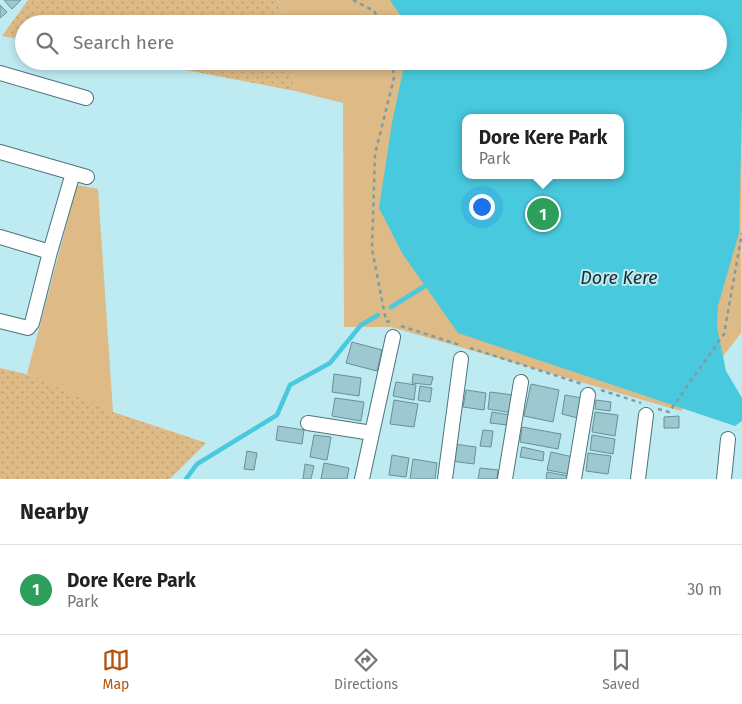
<!DOCTYPE html>
<style>
body{margin:0;font-family:"Fira Sans",sans-serif;background:#f6f6f6;color:#222}
.you{position:absolute;left:481px;top:206px;width:18px;height:18px;margin:-12px;border:4px solid #fff;border-radius:50%;background:#1a73e8;box-shadow:0 0 0 8px #1a73e833}
.badge{display:grid;place-items:center;width:32px;height:32px;border-radius:50%;background:#b45309;color:#fff;font-size:16px;font-weight:700}
.pin{position:absolute;translate:-50% -50%;border:2px solid #fff;box-shadow:0 1px 5px #0006}
.popup{position:absolute;left:462px;top:114px;width:162px;height:65px;box-sizing:border-box;display:grid;place-content:center;border-radius:10px;background:#fff;filter:drop-shadow(0 1px 4px #0005);font-size:16px;white-space:nowrap;color:#767676}
.popup b{font-size:19px;color:#222}
.popup::after{content:'';position:absolute;left:50%;top:100%;margin-left:-10px;border:10px solid transparent;border-top-color:#fff}
.list{margin:0;padding:0;list-style:none}
h2{display:flex;justify-content:space-between;align-items:center;height:65px;margin:0;padding:0 20px;font-size:21px}
h2 small{font-size:16px;font-weight:400;color:#767676}
.list li{display:grid;grid-template-columns:32px 1fr auto;gap:15px;align-items:center;box-sizing:border-box;height:90px;padding:0 20px;border-top:1px solid #e0e0e0}
.list b{display:block;font-size:19px;white-space:nowrap}
.list p{margin:0;font-size:16px;white-space:nowrap;color:#767676}
.list em{font-size:16px;font-style:normal;color:#767676}
.icon{flex:none;width:28px;height:28px;fill:none;stroke:currentColor;stroke-width:2;stroke-linecap:round;stroke-linejoin:round}
.map{position:relative;flex:none;width:742px;height:479px;overflow:hidden}
.search{position:absolute;background:#fff;box-shadow:0 2px 8px #0003;left:15px;right:15px;top:15px;height:55px;display:flex;align-items:center;gap:12px;box-sizing:border-box;padding:0 18px;border-radius:28px;color:#767676;font-size:19px}
.sheet{height:155px;background:#fff}
nav{display:flex;justify-content:space-around;align-items:center;box-sizing:border-box;height:70px;border-top:1px solid #e0e0e0;background:#fff;font-size:14px;color:#767676}
nav a{display:grid;justify-items:center;gap:2px}
nav .on{color:#b45309}
.map>svg:first-child{display:block}
</style>
<div class="map">
<svg width="742" height="479" viewBox="0 0 742 479">
<defs>
<pattern id="grass-dots" width="8" height="8" patternUnits="userSpaceOnUse" patternTransform="scale(1.25)"><rect width="8" height="8" fill="#ddba86"/><path d="M2 2h.1M6 6h.1" fill="none" stroke="#bda074" stroke-width="1.8" stroke-linecap="round"/></pattern>
</defs>
<rect width="100%" height="100%" fill="#beeaf2"/>
<path fill="url(#grass-dots)" d="M28,0h250l5,24h-259v16l-22,-4z
M139,61h151l5,30z
M0,368l34,8 79,36 93,31 -36,36h-170z"/>
<path fill="#ddba86" fill-rule="evenodd" d="M278,0h464l-1,333 -60,78 -290,-84h-47l-1,-224 -48,-12 -5,-30h428v-37h-435zM466,118h154v57h-154z
M77,185l21,4 15,223 -79,-36 -7,-2z"/>
<path fill="#49c9dd" fill-rule="evenodd" d="M390,0h352v106l-3,127 -21,73 -1,21 9,44 16,27v23l-7,5 -277,-93 -56,-80 -23,-45 13,-85 13,-62h313v-37h-316v-6zM466,118h154v57h-154z"/>
<g fill="none" stroke-linecap="round" stroke-linejoin="round">
<path stroke="#49c9dd" stroke-width="4.5" d="M391,307l34,-21
M186,479l11,-15 80,-49 13,-30 40,-22 31,-38 17,-10"/>
</g>
<path fill="#9dc8cf" stroke="#679198" d="M4,0h17l-9,9z
M0,5l7,7 -7,6z
M352,342l30,8 -5,21 -31,-8z
M334,374l27,4 -2,18 -27,-4z
M413,374l20,3 -2,8 -19,-2z
M396,382l20,3 -2,15 -21,-4z
M531,384l28,6 -6,32 -29,-6z
M420,386l12,2 -2,14 -12,-2z
M466,390l20,3 -2,17 -21,-3z
M490,392l24,3 -2,18 -24,-4z
M565,395l17,3 -4,20 -16,-4z
M335,398l29,4 -3,19 -29,-5z
M394,400l24,4 -4,23 -24,-3z
M596,400l15,2 -1,9 -15,-2z
M492,412l18,3 -2,10 -18,-2z
M595,412l23,3 -3,21 -23,-4z
M679,416v12h-15v-11z
M278,426l26,4 -2,14 -26,-4z
M522,427l39,7 -3,15 -38,-7z
M483,430l10,1 -2,16 -11,-1z
M314,435l17,2 -4,23 -17,-3z
M592,435l23,4 -2,15 -23,-4z
M454,444l22,3 -2,17 -23,-3z
M522,447l22,5 -1,9 -23,-4z
M247,451l10,2 -3,17 -10,-1z
M551,452l22,5 -4,17 -22,-4z
M588,453l23,3 -3,18 -22,-3z
M392,455l17,3 -3,19 -17,-2z
M413,459l24,4 -2,16h-25z
M324,463l25,5 -2,11h-26z
M305,464l9,2 -3,13h-8z
M480,468l18,2 -1,9h-19z
M547,472l22,4v3h-23z"/>
<g fill="none" stroke-linecap="round" stroke-linejoin="round">
<defs>
<path id="minor" d="M0,73l86,25
M0,152l87,25
M0,237l50,15 23,-79
M0,321l28,7 4,-5 18,-71
M308,423l64,10
M362,479l31,-142
M445,479l16,-120
M505,479l16,-97
M574,479l14,-84
M638,479l8,-64
M724,479l4,-40"/>
</defs>
<use href="#minor" stroke="#4b747a" stroke-width="16"/>
<path stroke="#7c9da3" stroke-width="2.5" stroke-dasharray="4 4" stroke-linecap="butt" d="M353,0l21,11 8,13
M392,61l2,17 -19,76 -3,95 14,72 8,2
M401,326l59,19
M470,348l112,36
M601,390l40,13
M658,409l11,3 55,-78 18,-101"/>
<use href="#minor" stroke="#fff" stroke-width="14"/>
</g>
<g text-anchor="middle" dominant-baseline="central" stroke-width="4" stroke-linejoin="round" paint-order="stroke">
<g font-size="18" font-style="italic" fill="#172d31" stroke="#beeaf2">
<text x="619" y="278">Dore Kere</text>
</g>
</g>
</svg>
<div class="you"></div>
<div class="pin badge" style="left:543px;top:214px;background:#2e9e5b">1</div>
<div class="popup"><b>Dore Kere Park</b>Park</div>
<div class="search"><svg class="icon" aria-label="search" viewBox="0 0 24 24"><circle cx="10" cy="10" r="6"/><path d="M15 15l6 6"/></svg>Search here</div>
</div>
<section class="sheet">
<h2>Nearby<small></small></h2>
<ul class="list">
<li><span class="badge" style="background:#2e9e5b">1</span><div><b>Dore Kere Park</b><p>Park</p></div><em>30 m</em></li>
</ul>
</section>
<nav>
<a class="on"><svg class="icon" aria-label="map" viewBox="0 0 24 24"><path d="M3 6l6-2 6 2 6-2v14l-6 2-6-2-6 2zM9 4v14M15 6v14"/></svg>Map</a>
<a><svg class="icon" aria-label="directions" viewBox="0 0 24 24"><path d="M12 3l9 9-9 9-9-9zM9 14v-3h6M13 9l2 2-2 2"/></svg>Directions</a>
<a><svg class="icon" aria-label="saved" viewBox="0 0 24 24"><path d="M7 4h10v16l-5-4-5 4z"/></svg>Saved</a>
</nav>
